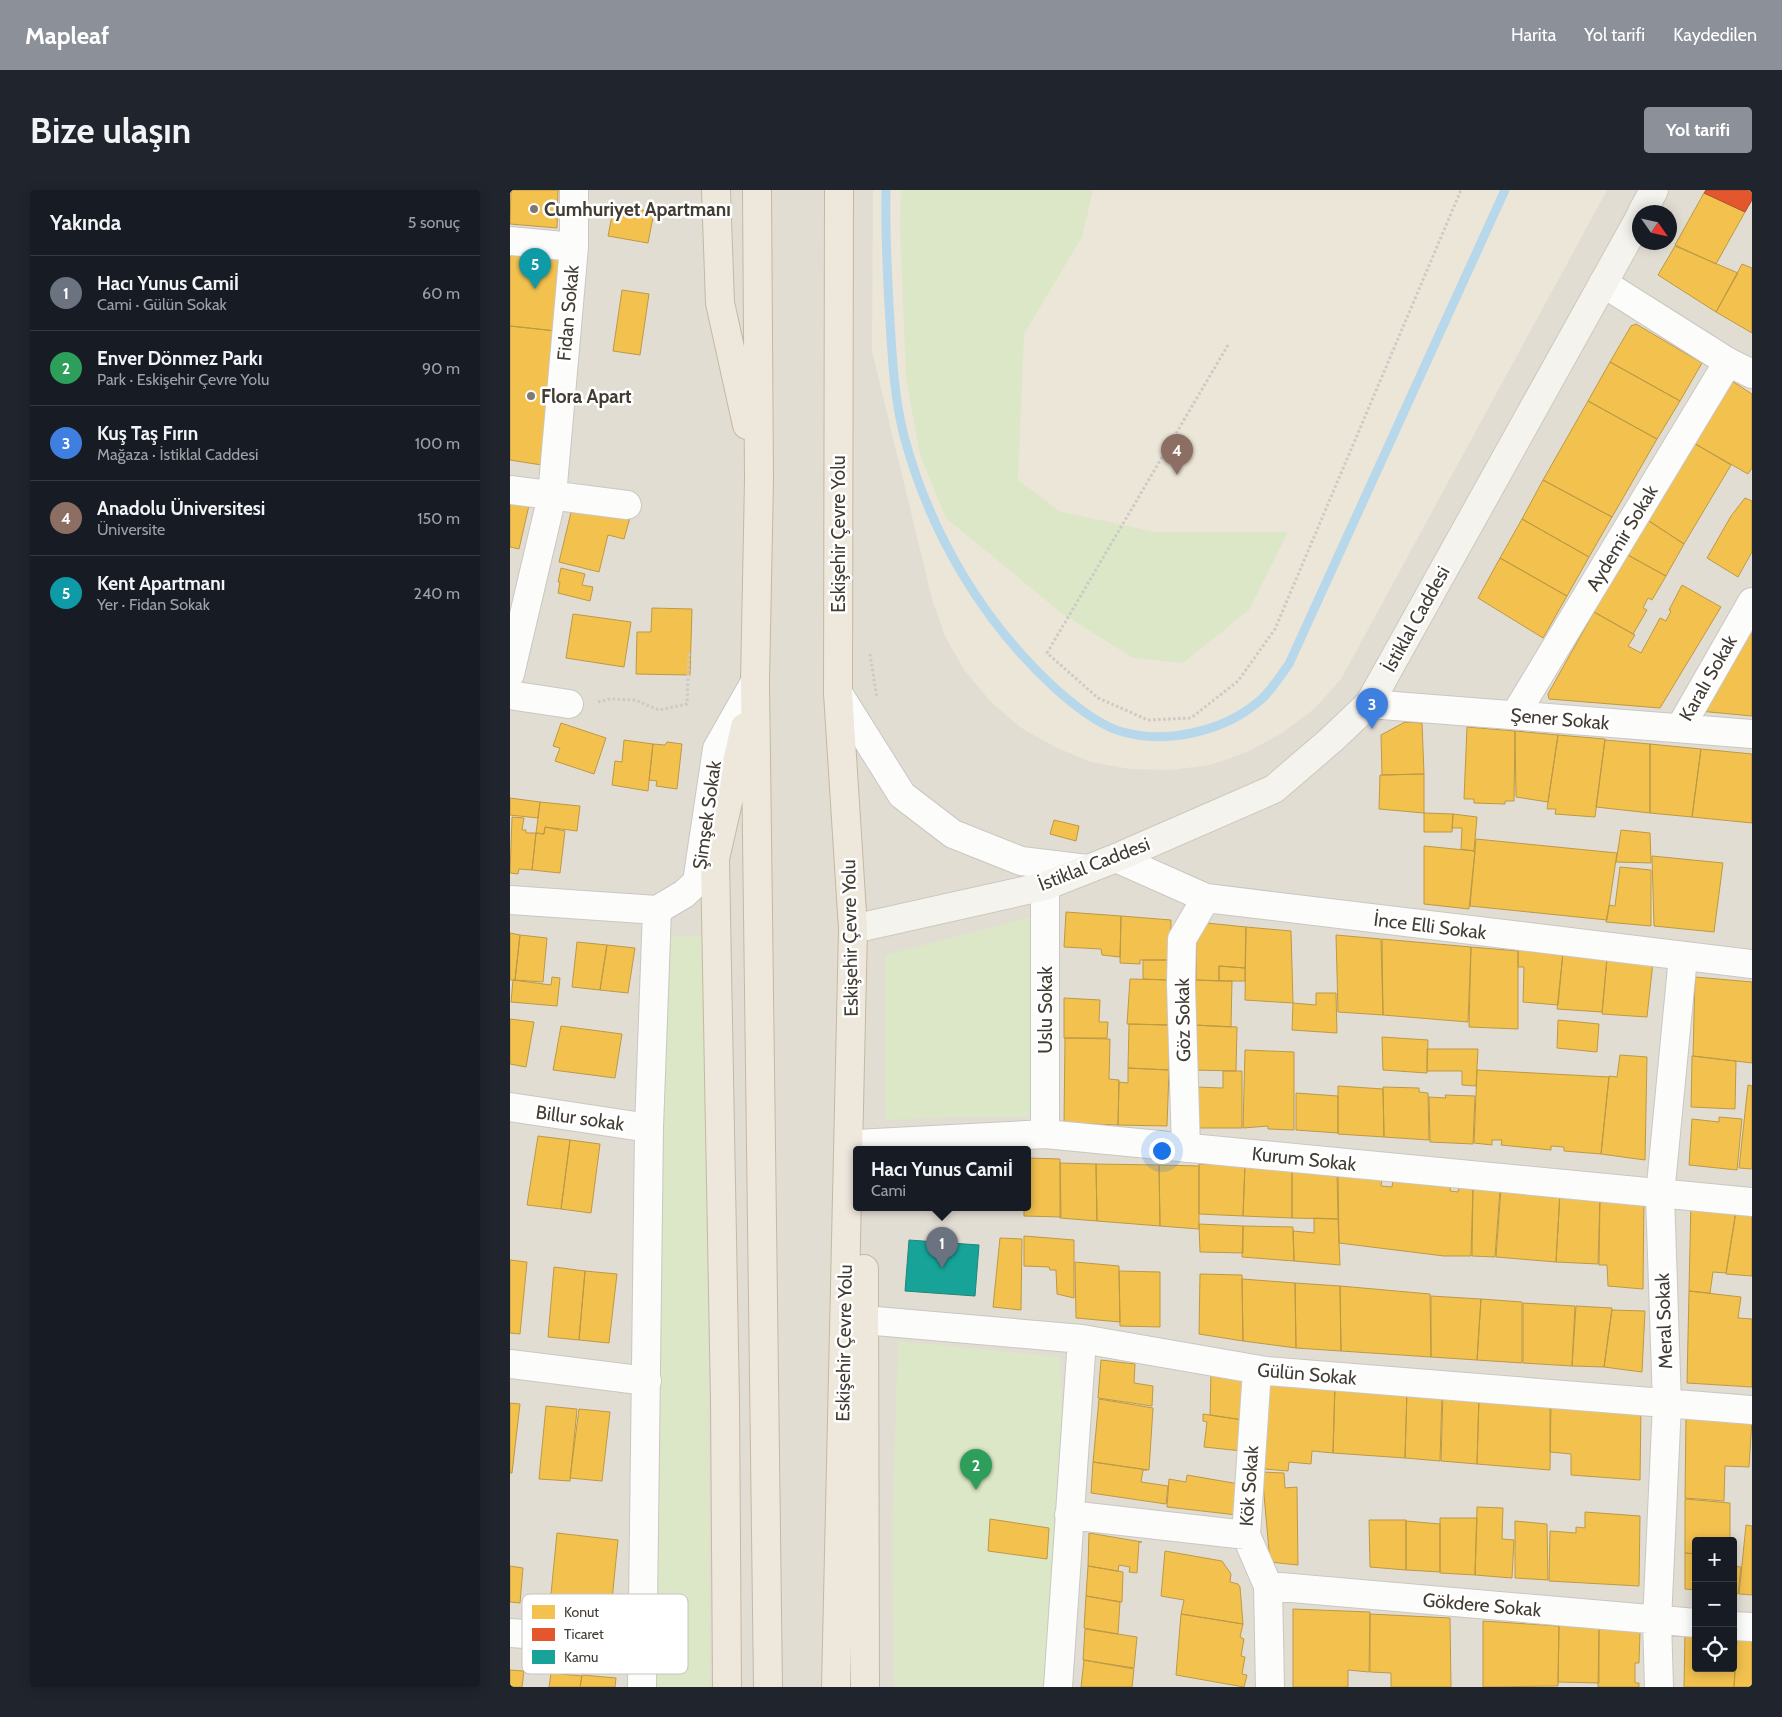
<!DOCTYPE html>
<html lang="tr">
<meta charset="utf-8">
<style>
body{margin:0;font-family:Cabin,sans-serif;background:#20242c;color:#f1f3f6}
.controls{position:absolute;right:15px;bottom:15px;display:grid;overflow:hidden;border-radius:5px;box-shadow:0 2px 12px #0003}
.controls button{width:45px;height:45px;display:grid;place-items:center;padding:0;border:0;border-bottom:1px solid #363941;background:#171b24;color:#f1f3f6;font:25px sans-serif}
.compass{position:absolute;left:1122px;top:15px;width:45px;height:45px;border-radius:50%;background:#171b24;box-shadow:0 2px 12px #0003;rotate:124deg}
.you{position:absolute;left:651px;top:960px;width:18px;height:18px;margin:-12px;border:4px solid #fff;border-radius:50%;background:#1a73e8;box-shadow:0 0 0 8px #1a73e833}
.badge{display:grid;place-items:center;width:32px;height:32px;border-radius:50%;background:#8c9099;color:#fff;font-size:16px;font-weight:700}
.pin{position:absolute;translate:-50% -41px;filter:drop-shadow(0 1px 2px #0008)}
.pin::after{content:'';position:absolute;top:26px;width:18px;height:15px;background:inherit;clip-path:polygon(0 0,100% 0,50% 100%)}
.popup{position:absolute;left:343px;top:956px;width:178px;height:65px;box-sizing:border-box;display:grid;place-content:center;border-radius:5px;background:#171b24;filter:drop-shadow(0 1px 4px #0005);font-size:16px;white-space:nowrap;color:#9ea1a6}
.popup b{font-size:19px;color:#f1f3f6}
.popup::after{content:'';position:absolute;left:50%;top:100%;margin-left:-10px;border:10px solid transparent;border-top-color:#171b24}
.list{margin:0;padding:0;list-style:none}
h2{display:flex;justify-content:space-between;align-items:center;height:65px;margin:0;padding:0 20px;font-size:21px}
h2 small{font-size:16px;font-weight:400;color:#9ea1a6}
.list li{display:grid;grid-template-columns:32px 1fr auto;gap:15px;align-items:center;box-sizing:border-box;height:75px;padding:0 20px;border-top:1px solid #363941}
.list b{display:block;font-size:19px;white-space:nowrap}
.list p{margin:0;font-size:16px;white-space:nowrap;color:#9ea1a6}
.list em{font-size:16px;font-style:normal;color:#9ea1a6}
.icon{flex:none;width:28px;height:28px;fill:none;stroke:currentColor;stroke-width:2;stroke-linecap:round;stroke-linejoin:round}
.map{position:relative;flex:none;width:1242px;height:1497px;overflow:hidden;border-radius:5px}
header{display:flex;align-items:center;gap:30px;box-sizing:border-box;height:70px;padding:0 25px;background:#8c9099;color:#fff}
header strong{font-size:24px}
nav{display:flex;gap:28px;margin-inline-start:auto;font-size:18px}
.intro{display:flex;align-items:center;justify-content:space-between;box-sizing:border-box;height:120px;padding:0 30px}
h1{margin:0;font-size:35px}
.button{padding:12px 22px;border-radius:5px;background:#8c9099;color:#fff;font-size:18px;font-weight:700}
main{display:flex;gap:30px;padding:0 30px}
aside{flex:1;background:#171b24;border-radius:5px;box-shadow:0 2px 12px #0003}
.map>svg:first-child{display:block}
</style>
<header>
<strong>Mapleaf</strong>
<nav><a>Harita</a><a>Yol tarifi</a><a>Kaydedilen</a></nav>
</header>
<div class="intro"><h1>Bize ulaşın</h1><a class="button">Yol tarifi</a></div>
<main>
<aside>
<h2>Yakında<small>5 sonuç</small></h2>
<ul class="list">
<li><span class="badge" style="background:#6b7280">1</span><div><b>Hacı Yunus Camiİ</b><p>Cami · Gülün Sokak</p></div><em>60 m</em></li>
<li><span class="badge" style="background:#2e9e5b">2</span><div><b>Enver Dönmez Parkı</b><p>Park · Eskişehir Çevre Yolu</p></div><em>90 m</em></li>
<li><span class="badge" style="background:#3f7fe0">3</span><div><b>Kuş Taş Fırın</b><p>Mağaza · İstiklal Caddesi</p></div><em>100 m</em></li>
<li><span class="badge" style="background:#8d6e63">4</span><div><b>Anadolu Üniversitesi</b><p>Üniversite</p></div><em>150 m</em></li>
<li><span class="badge" style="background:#0f9aa8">5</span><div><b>Kent Apartmanı</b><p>Yer · Fidan Sokak</p></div><em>240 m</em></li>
</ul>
</aside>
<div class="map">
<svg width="1242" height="1497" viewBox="0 0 1242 1497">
<rect width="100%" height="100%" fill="#eeebe6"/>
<path fill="#e2ddd3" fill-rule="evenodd" d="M0,0h1242v1497h-1242zM1130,22h30v30h-30zM347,959h170v58h-170zM1186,1351h37v127h-37z"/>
<path fill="#ece6d8" d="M363,0h734l-266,489 -27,30 -32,24 -35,19 -37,13 -40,5 -40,-1 -39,-7 -36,-15 -35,-20 -30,-26 -25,-30 -20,-35 -13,-37 -60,-248z"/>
<path fill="#dbe7c6" d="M391,0h192l-11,47 -58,97 -6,146 43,32 95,20h132l-39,78 -66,53 -50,-5 -73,-46 -114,-94 -26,-63 -14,-77 -6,-152z
M525,726l10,201h-87l-73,3v-165z
M150,746h47l3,751h-64z
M388,1151l162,16 3,91 -19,239h-150l-2,-154z"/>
<path fill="#f2c14e" stroke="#bd9946" d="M1,0h47l-1,38 -47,-4z
M1194,3l41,19 -29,52 -41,-19z
M104,15l40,7 -6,31 -40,-7z
M0,56l52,6 -6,79 -46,-5z
M1165,56l63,27 -22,39 -58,-37z
M1232,74l10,4v65l-36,-21z
M112,100l27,4 -9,61 -27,-4z
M1126,134l66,39 -22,38 -70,-39 21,-36z
M0,136l46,5 -8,135 -38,-6z
M1100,172l70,39 -23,38 -69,-38z
M1219,189l23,15v74l-4,6 -56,-32z
M1078,211l69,38 -45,78 -69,-37z
M1182,252l39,23 -47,79 -38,-25z
M1033,290l69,37 -23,40 -67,-38z
M1235,308l7,3v51l-14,25 -31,-19 24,-42z
M0,309l20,2 -11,48 -9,-2z
M64,310l57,14 -7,25 -16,-4 -9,37 -40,-10z
M1012,329l67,38 -22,39 -67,-38z
M1136,329l38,25 -18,32 -40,-22z
M1116,364l40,22 -14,24 -4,-2 -5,10 4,2 -14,24 -39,-22z
M990,368l67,38 -24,42 -65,-40z
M51,378l24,6 -3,11 11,2 -3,14 -32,-8 2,-11h-2z
M1172,395l39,22 -61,101 -111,-9 -1,-5 46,-82 41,23 -7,11 13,7 19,-35 6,3 5,-10 -2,-1z
M142,418l40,1 -2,66 -54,-1 1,-42h14z
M63,424l58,8 -7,45 -58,-9z
M1242,438v88l-53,-5z
M895,532l17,1 2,51 -42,1 -1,-40z
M51,533l45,15 -12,36 -39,-13 5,-13 -7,-2z
M957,537l48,4 -1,70h-9v3l-31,-1v-4h-10z
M1005,541l43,4 -10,67 -32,-5z
M1048,545l47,4 -10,78 -40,-3 1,-5h-9z
M114,550l29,4 -5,47 -36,-6 3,-24 7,1z
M1095,550l45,4v69l-54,-6z
M157,552l15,2 -5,45 -21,-3 1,-5 -8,-1 4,-36 12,1z
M1140,554l51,5 -9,68 -42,-4z
M1191,559l51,5v69l-60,-6z
M914,584v39l-45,-4 1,-34z
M0,608l30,4 -2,16 -28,-3z
M30,612l40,4 -3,25 -32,-4 -1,7 -8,-1z
M914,623l29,1 -1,18h-28z
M943,624l24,3 -3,34 -13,-2 1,-21h-10z
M2,627l12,1 -2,12h4v3h10l-4,37 -13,-1 -1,5 -8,-1z
M544,630l25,6 -3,15 -26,-7z
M35,637l20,4 -5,42 -28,-3 4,-37 8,1z
M1111,640l29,3 1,30 -35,-1z
M966,649l141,14 -10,67 -137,-14z
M914,656l51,5 -6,58 -45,-5z
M1142,666l71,7 -9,69 -60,-6z
M1110,677l31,3v56l-45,-4 3,-17 6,1z
M556,722l55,4 -1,41 -18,-2 -1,-6 -37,-2z
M611,726l50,4 -1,40h-30v4l-20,-1z
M687,732l49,5 -1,41 -26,-2v15l-23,-1z
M736,737l45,4 2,72 -48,-3z
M0,743l10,2 -5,45h-5z
M10,745l27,3 -4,44 -28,-2z
M826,745l45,4 2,76 -45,-3z
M872,749l89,8 -3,75 -85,-7z
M67,752l30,3 -7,45 -28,-3z
M97,755l28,3 -7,45 -28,-3z
M961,757l47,4v78l-49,-2z
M1008,758l45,4 -5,53 -35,-3 1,-35h-6z
M1053,764l44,5 -5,53 -45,-3z
M1097,769l46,3 -6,55 -45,-3z
M633,770h27l-1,20 -26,-1z
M709,776l26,2v13h-26z
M42,787l8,1 -3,28 -46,-4 2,-22 38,5z
M1185,787l57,5v81l-59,-7z
M620,789l40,1 -1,45 -42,-1z
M685,790l37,1 -1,46 -36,-2z
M806,803h20l1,40 -45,-3 1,-27 23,2z
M554,808l36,2 -1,22h9l-1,16h-43z
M0,829l24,3 -8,45 -16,-3z
M1048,830l41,4 -2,28 -40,-4z
M619,834l40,1v45l-41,-2z
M683,835l44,2 -1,44 -43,-1z
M51,836l61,8 -7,44 -62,-8z
M872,847l46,3 -1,33 -44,-3z
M555,848l45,1 -1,40 10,1 -1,45 -54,-2z
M917,859h51l-2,37 -14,-1v-14h-35z
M735,860l49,2v78l-26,-1v-3l-25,2z
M1110,865l27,2 -2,103 -44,-6 8,-78 8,1z
M1182,866l44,5 -1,48 -44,-2z
M618,878l41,2 -2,56 -49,-1 1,-43 9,1z
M967,880l132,7 -8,77 -37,-3v-4l-13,-1v4l-50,-5 1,-5h-10v5l-18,-2z
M713,881h19v57h-48l1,-41 28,1z
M1238,895l4,1v83l-13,-1z
M828,896l45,3 1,48 -46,-3z
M873,897l36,1v4l9,1 1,47 -45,-3z
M786,903l42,3v37l-42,-3z
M935,905l30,1 -2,48 -43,-2 -1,-45 17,1z
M1209,927l23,2 -5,51 -48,-5 3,-46 27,3z
M28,946l32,4 -9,69 -34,-4z
M60,950l30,4 -9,69 -30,-4z
M517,968l33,1 1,58 -37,-1v-9h3z
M550,973l36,1 1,57 -37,-3z
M586,974l63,1 1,61 -63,-5z
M689,974l46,1 -2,51 -44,-2z
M649,975l40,1v63l-39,-3z
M735,975l47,2v51l-49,-2z
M827,979l1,50 -46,-1v-48z
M828,985l44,4 -1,7 11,1 1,-7 58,4 -1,7 8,1 1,-7 14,1 -2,70h-27l-105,-13z
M963,996l27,4 -5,67 -23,-1z
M991,998l59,5 -4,69 -60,-5z
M1050,1003l40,3 -2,68 -42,-2z
M1090,1006h2l-1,6 43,-2 -1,89 -35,-3 -1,-21h-8z
M1181,1011l46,4 -11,68 -13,-1 -3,21 -21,-2z
M1227,1015l15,1v70l-26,-2z
M804,1028l24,1 2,46 -46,-4 -1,-30 21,2z
M689,1034l44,2v27l-43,-1z
M733,1036l50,1 1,34 -52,-4z
M514,1046l50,4v58l-17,-4 -1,-24h-6l-1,-3 -25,-1z
M490,1048l22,1 -1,71 -28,-3z
M0,1070l17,2 -7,72 -10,-1z
M565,1072l44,4 1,56 -44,-4z
M44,1077l31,4 -6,69 -31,-3z
M75,1081l32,3 -8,69 -30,-3z
M609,1081l41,1v55l-40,-1z
M690,1084l42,1 1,66 -44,-7z
M732,1089l53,4 1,65 -53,-7z
M785,1093l45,3 1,65 -45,-3z
M830,1096l90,8 1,63 -90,-6z
M1179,1101l52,6 -3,21 14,1v68l-65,-4z
M921,1106l50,3 -4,61 -46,-3z
M971,1109l41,3v61l-45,-3z
M1013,1113l52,3 -3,60 -49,-3z
M1066,1116l36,2 -8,59 -32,-1z
M1102,1120l33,1 -3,61 -38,-5z
M591,1170l34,4 -1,19 19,3 -1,20 -54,-8z
M701,1182l34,4 -2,44 -33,-5z
M753,1188l72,6 -2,69 -21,-2 -1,13 -22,-2 -1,9 -24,-2z
M825,1194l72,6 -2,68 -72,-5z
M897,1200l35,3 -2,68 -35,-3z
M933,1203l36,4 -2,67 -36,-3z
M969,1207l72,4 -1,69 -73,-6z
M589,1209l54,9 -4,62 -56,-8z
M1040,1211l91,7 -1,72 -69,-5v-21l-21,-2z
M0,1213l10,1 -8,69h-2z
M36,1216l31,3 -7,72 -31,-2z
M69,1219l31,3 -8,69 -32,-3z
M693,1224l40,6 -1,31 -38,-4 3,-25 -4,-1z
M1176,1226l66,4 -3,47 -24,-1 -1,35 -39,-3z
M583,1272l54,8h-4l-2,12 27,4 -2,18 -75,-11z
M752,1282l22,1 1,15 12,-1 1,78 -28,-3z
M677,1285l52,9 -2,31 -70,-8 2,-28 17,3z
M1175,1309l45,4v38h-34v13l-11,-1z
M967,1317l26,1 -1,31 12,1 -2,38 -37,-3z
M1075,1322l55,4 -1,70 -90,-5 1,-50 26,2v-6l9,1z
M930,1328h37l-2,57 -35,-2z
M480,1329l59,9 -2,31 -59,-8z
M859,1330h37v50l-36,-3z
M896,1331l34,3v48l-34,-2z
M1005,1331l32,3 1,56 -33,-2z
M1236,1335l6,1v69l-13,-1z
M47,1343l61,7 -7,70 -61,-6z
M579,1343l53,9h-3l-2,31 -8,-1 1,-5 -11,-2 -1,6 -30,-5z
M655,1361l57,10 9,13 -1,8 8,2 2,3 3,37 -62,-10 3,-14 -23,-4z
M1175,1363l11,1v36l-11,-1z
M0,1376l13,2 -3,35 -10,-1z
M578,1376l35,6 -1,30 -36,-6z
M1223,1376l8,1 -3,27 -5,-1z
M576,1406l34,6 -2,32 -34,-6z
M783,1419l77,3 -1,60 -21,-2v17h-55z
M671,1424l62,10 -3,13 4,2 -3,17 4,1 -3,17 5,1 -3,12 -68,-12z
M860,1424l80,4 1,69h-60v-14l-21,-1z
M973,1431l76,5 -1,60 -75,1z
M1049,1431l40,3v59l-41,-1z
M575,1439l52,8 -3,31 -51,-8z
M1089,1439l41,3 -1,31h-4v20h4v4h-41z
M1175,1445l11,1v32h37v-30l4,1 -3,48h-50z
M1227,1449l15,1v47h-18z
M574,1470l50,9 -2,18h-51z
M0,1480l14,1 -2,16h-12z
M41,1483l31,3 -2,11h-31z
M72,1485l34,3 -1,9h-35z"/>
<path fill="#e4572e" stroke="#b34f30" d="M1196,0h46v10l-7,12 -41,-19z"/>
<path fill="#17a398" stroke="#24847a" d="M399,1050l70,5 -4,51 -70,-5z"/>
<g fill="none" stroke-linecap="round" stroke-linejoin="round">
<path stroke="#b7d7eb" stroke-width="9" d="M376,0c-1,39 1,77 3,115 3,45 4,88 15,131 26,97 79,187 153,254 18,16 43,36 66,42 22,6 46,6 69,1 24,-5 47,-15 66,-31 12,-9 22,-26 31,-38l216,-474"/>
<defs>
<path id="minor" d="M0,51l64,6
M0,300l117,15
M0,484l42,-178 22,-249v-57
M328,503l64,102 51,39 68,27 66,8
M0,505l59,9
M859,514l383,30
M1005,525l213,-353
M1170,538l72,-126
M606,668l90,40 546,66
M535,696v248
M0,710l147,10 27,-16 13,-12 20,-133 38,-67
M0,917l139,21
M346,954l189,-10 707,68
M676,958l-5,-164 1,-45 24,-41
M354,1130l218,19 184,32 486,39
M0,1174l137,17
M747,1180l-11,165 22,51 2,101
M559,1325l177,20
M758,1396l428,37
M1223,1436l19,1
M0,1443l132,9
M132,1497l7,-559 8,-218
M548,1497l24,-348
M1149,1497l-2,-66 10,-217 -7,-209 23,-238"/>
<path id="tertiary" d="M1093,93l125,79 24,12"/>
<path id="secondary" d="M1132,22l12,-22
M343,739l192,-43 71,-28 158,-69 57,-49 38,-36 271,-487"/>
<path id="trunk" d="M206,0l4,113 27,122
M247,0l2,290 -4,202 13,1005
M354,1079l1,418
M217,1497l-2,-287 -10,-541 30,-132
M326,1497l17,-758 -15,-236 1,-503"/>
</defs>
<use href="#minor" stroke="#cac7c2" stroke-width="30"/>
<use href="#tertiary" stroke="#cac7c2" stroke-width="30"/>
<use href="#secondary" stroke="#ccc8bd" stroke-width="30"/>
<use href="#trunk" stroke="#c5b8a2" stroke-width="30"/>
<path stroke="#cccac6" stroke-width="3" stroke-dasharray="2.5 2.5" stroke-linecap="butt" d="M718,155l-181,308 51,45 50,22 43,-2 47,-37 37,-52 186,-439
M360,464l7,44
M88,512l12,-3 25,1 24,10 28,-6 2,-52"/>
<use href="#minor" stroke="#fcfcfb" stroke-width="28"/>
<use href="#tertiary" stroke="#fcfcfb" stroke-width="28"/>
<use href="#secondary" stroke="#f5f3ed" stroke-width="28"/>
<use href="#trunk" stroke="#ede7dc" stroke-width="28"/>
</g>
<g fill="#7e7972" stroke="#fff" stroke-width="2">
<circle cx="24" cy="19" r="5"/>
<circle cx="21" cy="206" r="5"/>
</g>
<g text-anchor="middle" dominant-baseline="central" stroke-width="5" stroke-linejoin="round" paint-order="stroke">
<g font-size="19" font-weight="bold" fill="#423c33" stroke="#fff" text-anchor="start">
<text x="34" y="19">Cumhuriyet Apartmanı</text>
<text x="31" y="206">Flora Apart</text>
</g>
<g font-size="19" fill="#423c33" stroke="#fff">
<text transform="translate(58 123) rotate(-85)">Fidan Sokak</text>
<text transform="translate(328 344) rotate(-90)">Eskişehir Çevre Yolu</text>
<text transform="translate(1112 348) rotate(-59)">Aydemir Sokak</text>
<text transform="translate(906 429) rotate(-61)">İstiklal Caddesi</text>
<text transform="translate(1198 488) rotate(-60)">Karalı Sokak</text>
<text transform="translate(1050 529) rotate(5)">Şener Sokak</text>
<text transform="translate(197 625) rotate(-82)">Şimşek Sokak</text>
<text transform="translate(584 674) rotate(-21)">İstiklal Caddesi</text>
<text transform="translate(920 736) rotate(7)">İnce Elli Sokak</text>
<text transform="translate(340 748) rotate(-91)">Eskişehir Çevre Yolu</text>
<text transform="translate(535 820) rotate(-90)">Uslu Sokak</text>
<text transform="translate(673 830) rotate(-91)">Göz Sokak</text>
<text transform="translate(70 928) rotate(8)">Billur sokak</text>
<text transform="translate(794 969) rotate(6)">Kurum Sokak</text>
<text transform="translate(1154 1131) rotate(-92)">Meral Sokak</text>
<text transform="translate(334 1153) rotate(-89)">Eskişehir Çevre Yolu</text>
<text transform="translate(797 1184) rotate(5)">Gülün Sokak</text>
<text transform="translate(739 1296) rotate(-86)">Kök Sokak</text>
<text transform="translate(972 1415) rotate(5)">Gökdere Sokak</text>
</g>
</g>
<rect x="12" y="1404" width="166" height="80" rx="8" fill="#fff" stroke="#c6c4c2" stroke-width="1"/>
<rect x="22" y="1415" width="23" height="14" fill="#f2c14e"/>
<rect x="22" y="1438" width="23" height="13" fill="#e4572e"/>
<rect x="22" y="1460" width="23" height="14" fill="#17a398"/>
<g font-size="14" fill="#423c33">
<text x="54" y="1427">Konut</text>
<text x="54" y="1449">Ticaret</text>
<text x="54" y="1472">Kamu</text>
</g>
</svg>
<div class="controls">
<button>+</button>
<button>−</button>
<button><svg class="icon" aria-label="locate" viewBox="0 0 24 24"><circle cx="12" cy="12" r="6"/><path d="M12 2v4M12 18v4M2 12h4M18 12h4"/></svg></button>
</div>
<svg class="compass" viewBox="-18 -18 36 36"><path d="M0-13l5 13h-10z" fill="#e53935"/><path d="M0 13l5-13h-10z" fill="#9ea1a6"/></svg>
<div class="you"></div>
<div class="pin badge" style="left:432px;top:1078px;background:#6b7280">1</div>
<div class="popup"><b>Hacı Yunus Camiİ</b>Cami</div>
<div class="pin badge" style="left:466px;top:1300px;background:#2e9e5b">2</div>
<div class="pin badge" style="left:862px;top:539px;background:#3f7fe0">3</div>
<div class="pin badge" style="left:667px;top:285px;background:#8d6e63">4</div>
<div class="pin badge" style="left:25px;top:99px;background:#0f9aa8">5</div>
</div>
</main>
